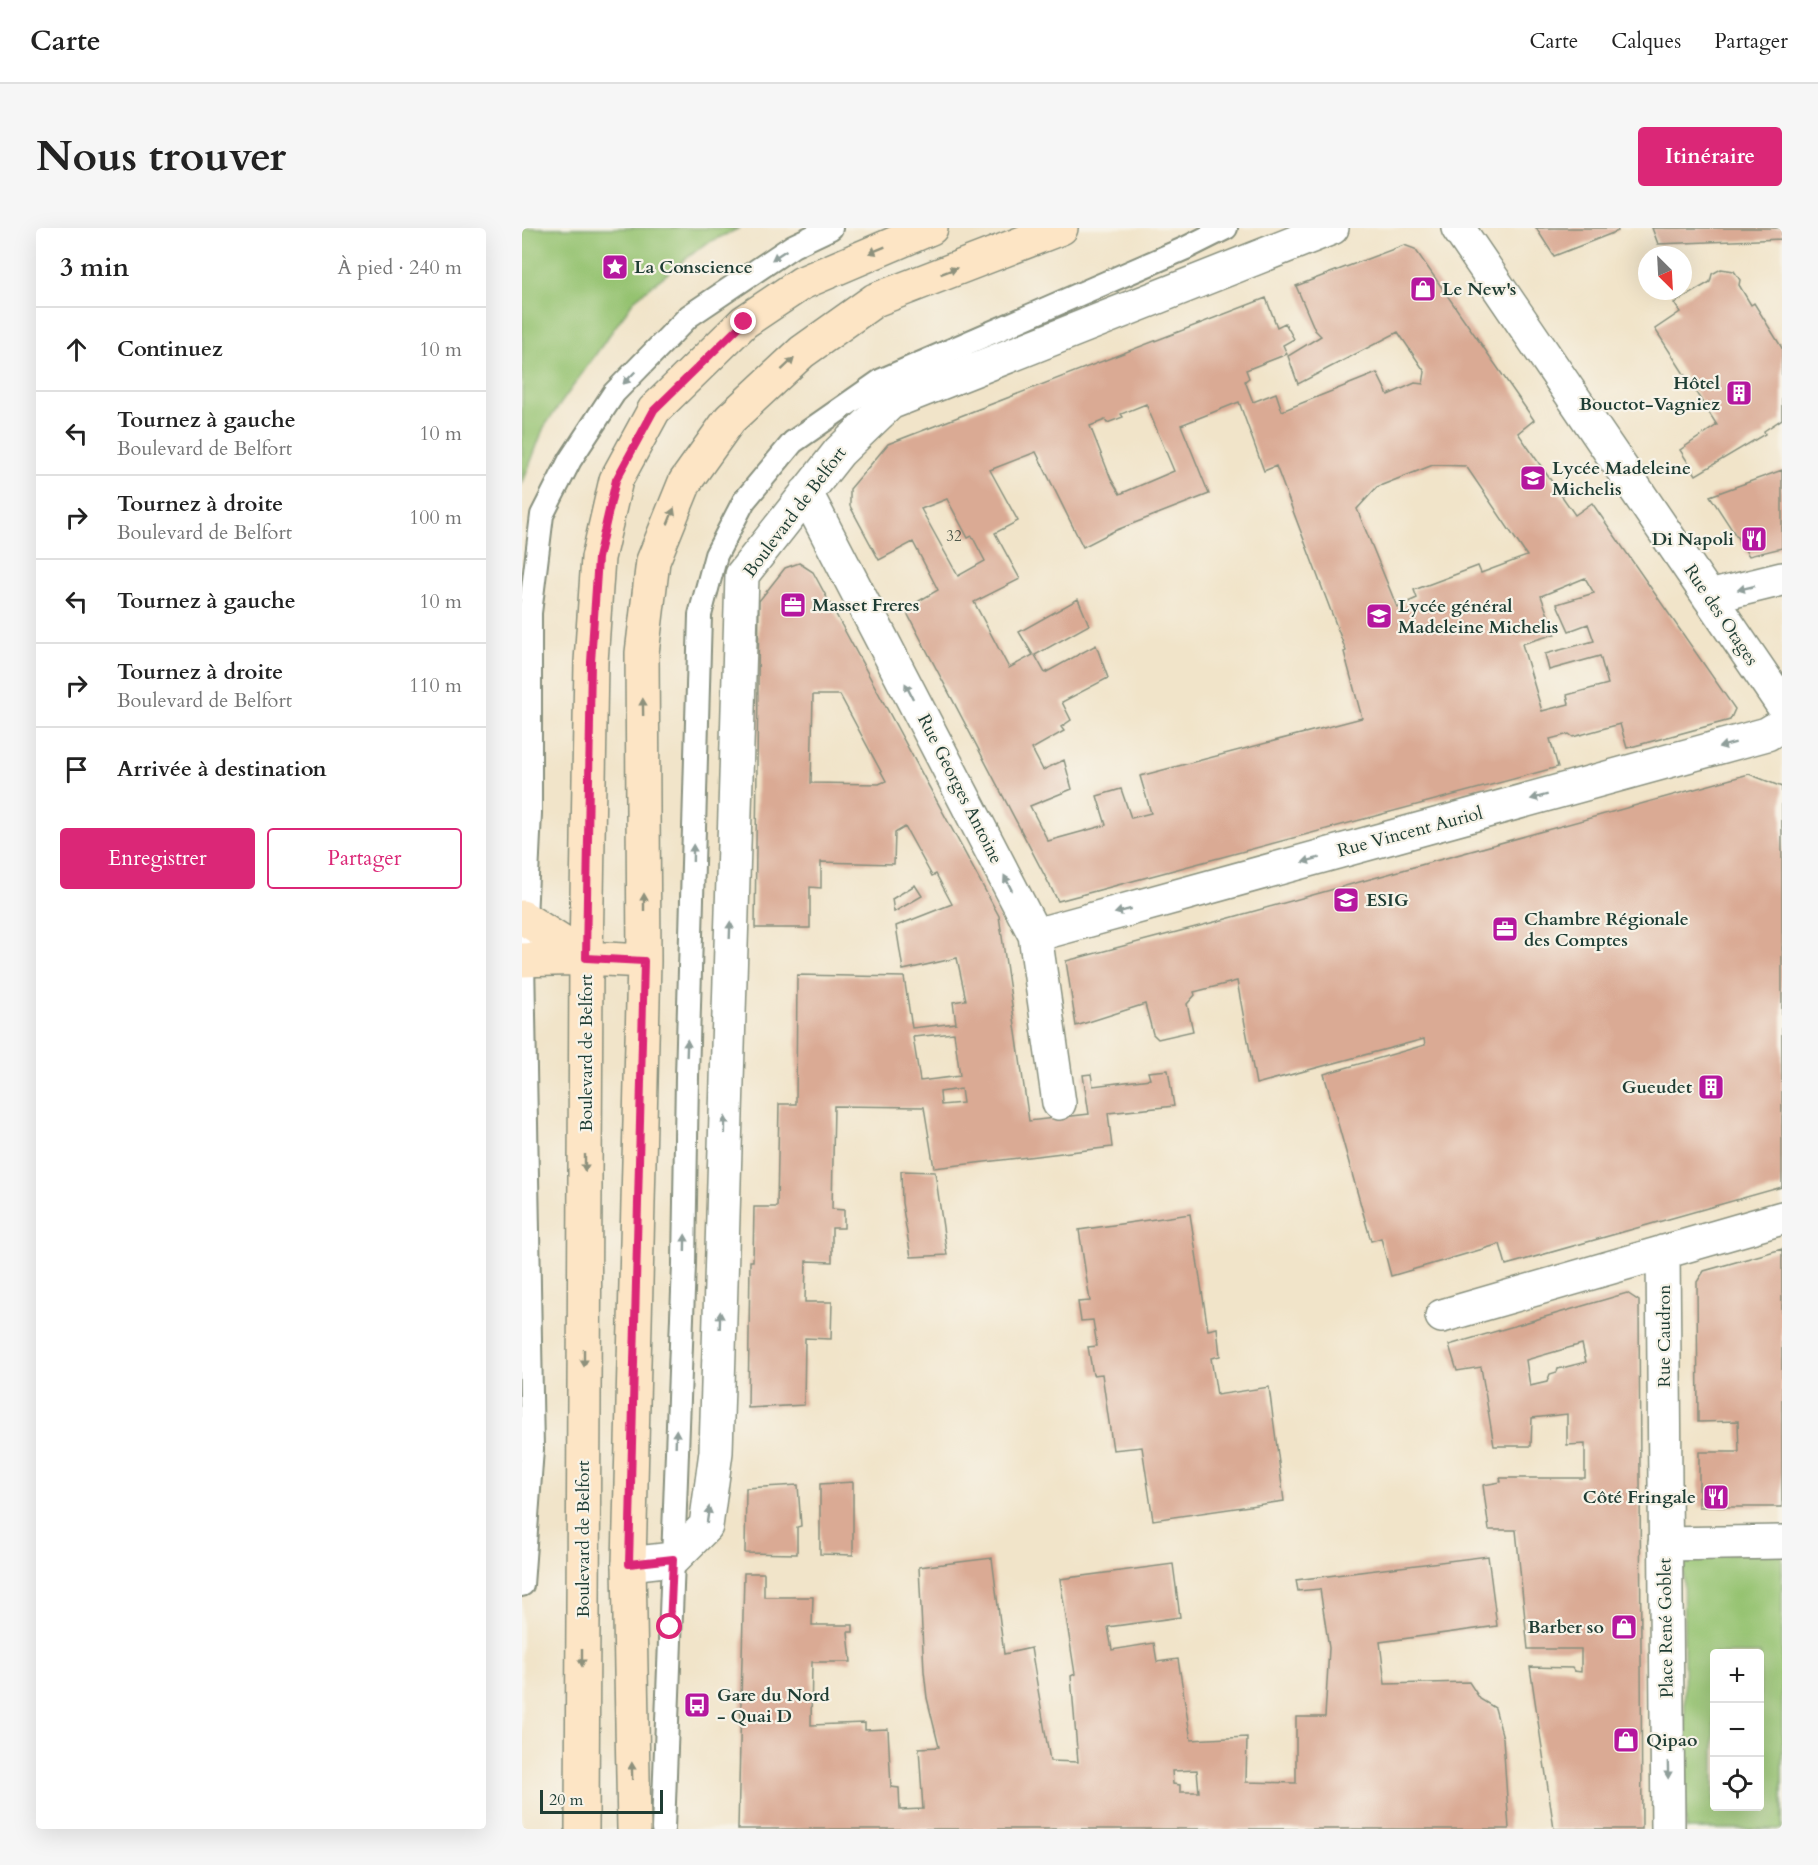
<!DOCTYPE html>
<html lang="fr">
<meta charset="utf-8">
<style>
body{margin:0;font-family:Cardo,serif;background:#f6f6f6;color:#222}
.controls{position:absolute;right:18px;bottom:18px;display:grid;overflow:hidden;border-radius:6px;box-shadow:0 6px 24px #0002}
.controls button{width:54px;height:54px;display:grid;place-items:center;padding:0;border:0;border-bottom:2px solid #e0e0e0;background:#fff;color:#222;font:30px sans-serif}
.compass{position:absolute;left:1116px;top:18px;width:54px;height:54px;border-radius:50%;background:#fff;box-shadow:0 6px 24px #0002;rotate:156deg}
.scale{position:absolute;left:18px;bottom:15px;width:123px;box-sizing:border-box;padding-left:6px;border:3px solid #1f3d34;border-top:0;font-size:16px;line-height:21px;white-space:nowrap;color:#1f3d34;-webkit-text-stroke:4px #f7f3e8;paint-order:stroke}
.stop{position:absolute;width:18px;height:18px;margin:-14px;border:4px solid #db2777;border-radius:50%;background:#fff}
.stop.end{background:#db2777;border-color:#fff;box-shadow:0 2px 6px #0008}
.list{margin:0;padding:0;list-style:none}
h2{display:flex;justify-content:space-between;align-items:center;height:78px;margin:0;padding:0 24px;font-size:26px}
h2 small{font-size:20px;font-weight:400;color:#767676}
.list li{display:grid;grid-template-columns:39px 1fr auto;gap:18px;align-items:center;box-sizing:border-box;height:84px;padding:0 24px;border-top:2px solid #e0e0e0}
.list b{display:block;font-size:22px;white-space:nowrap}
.list p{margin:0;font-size:20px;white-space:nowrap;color:#767676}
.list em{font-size:20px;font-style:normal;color:#767676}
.actions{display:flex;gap:12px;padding:18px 24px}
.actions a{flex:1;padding:14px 0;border:2px solid #db2777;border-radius:6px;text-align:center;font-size:21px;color:#db2777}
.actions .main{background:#db2777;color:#fff}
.icon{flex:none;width:33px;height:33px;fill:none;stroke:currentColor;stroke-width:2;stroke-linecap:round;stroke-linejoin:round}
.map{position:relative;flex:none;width:1260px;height:1601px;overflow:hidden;border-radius:6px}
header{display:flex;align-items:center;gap:36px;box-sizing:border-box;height:84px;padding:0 30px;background:#fff;border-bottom:2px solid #e0e0e0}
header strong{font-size:28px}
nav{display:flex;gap:33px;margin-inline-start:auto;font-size:21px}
.intro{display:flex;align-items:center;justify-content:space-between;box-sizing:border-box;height:144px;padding:0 36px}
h1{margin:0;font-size:42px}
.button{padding:15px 27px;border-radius:6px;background:#db2777;color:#fff;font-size:21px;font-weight:700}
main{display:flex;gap:36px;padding:0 36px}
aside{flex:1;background:#fff;border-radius:6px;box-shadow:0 6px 24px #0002}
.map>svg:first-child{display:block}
</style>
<header>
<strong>Carte</strong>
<nav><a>Carte</a><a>Calques</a><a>Partager</a></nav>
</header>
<div class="intro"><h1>Nous trouver</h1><a class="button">Itinéraire</a></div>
<main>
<aside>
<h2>3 min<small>À pied · 240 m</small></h2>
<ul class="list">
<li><svg class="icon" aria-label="ahead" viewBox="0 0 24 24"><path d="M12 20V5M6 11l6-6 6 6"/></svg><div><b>Continuez</b></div><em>10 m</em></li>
<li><svg class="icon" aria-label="left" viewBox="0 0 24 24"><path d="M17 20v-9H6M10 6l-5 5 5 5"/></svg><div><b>Tournez à gauche</b><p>Boulevard de Belfort</p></div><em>10 m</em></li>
<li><svg class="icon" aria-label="right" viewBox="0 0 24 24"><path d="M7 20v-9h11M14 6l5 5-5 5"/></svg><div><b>Tournez à droite</b><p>Boulevard de Belfort</p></div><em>100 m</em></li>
<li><svg class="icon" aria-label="left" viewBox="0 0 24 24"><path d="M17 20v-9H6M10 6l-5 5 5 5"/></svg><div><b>Tournez à gauche</b></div><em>10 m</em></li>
<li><svg class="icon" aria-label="right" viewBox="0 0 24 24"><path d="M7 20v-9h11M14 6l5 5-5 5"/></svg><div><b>Tournez à droite</b><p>Boulevard de Belfort</p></div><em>110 m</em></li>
<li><svg class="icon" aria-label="arrive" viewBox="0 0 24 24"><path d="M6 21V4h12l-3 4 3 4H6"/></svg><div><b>Arrivée à destination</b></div></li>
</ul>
<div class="actions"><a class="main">Enregistrer</a><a>Partager</a></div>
</aside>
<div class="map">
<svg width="1260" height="1601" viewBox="0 0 1260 1601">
<rect width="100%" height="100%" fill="#f7f3e8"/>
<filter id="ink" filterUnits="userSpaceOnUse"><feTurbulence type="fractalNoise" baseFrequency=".0167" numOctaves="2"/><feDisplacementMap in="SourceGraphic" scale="12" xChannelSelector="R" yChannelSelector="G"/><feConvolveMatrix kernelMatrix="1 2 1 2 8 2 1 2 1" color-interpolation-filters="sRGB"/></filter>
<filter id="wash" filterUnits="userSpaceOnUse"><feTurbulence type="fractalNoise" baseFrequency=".008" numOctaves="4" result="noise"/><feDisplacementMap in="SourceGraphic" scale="24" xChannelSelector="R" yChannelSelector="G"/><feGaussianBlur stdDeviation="1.35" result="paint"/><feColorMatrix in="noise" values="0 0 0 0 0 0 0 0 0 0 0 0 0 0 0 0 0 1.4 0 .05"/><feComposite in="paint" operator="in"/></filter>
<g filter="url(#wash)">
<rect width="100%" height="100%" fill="#f1e4c9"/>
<path fill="#94c270" stroke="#5a8052" stroke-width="1.5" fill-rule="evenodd" d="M0,0h218l-35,16 -70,55 -91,128 -22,58z
M1161,1325h99v276h-96zM1192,1426h46v152h-46z"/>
<g id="blocks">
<path fill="#daaa94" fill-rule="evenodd" d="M1014,0h81l1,3 -64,25z
M1130,0h130v11l-124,5z
M882,17l11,4 119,171 -16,13 57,82 17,-12 143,206 -5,11 -103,28 -7,-24 -47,13 -4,-3 -19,5 8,28 -500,134 -153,-292 33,-19 -25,-48 -34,18 -29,-54v-17l38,-45 378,-146 11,29 8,-4 9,16 -11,6 4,9 -41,16 3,8 -4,3 8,21 23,-9 6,18 95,-38 11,22 27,-12 8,1 2,-12 -27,-40 -100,52 -10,-28 33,-20 -6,-6 -19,-44zM717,174l25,69 12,-5 70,185 -2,1 18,66 -222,58 11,37 -20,5 -10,-29 -24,7 9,29 -58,16 -18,-35 42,-17 -8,-29 -21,10 -11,-21 32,-18 -3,-4 10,-7 -9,-18 46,-24 -12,-33 -51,28 -10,-18 54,-30 -11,-26 -59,33 14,23 -24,13 -35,-66 46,-23 -25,-46 23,-12 -28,-51 46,-18 47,95 31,-16 95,-37 -28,-69zM624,176l28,67 -54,23 -9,-15 -21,-53 15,-6 2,3 16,-6 -2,-3zM911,237l33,1 61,90 -46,17 -3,-7 -64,24 3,8 -20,9 -40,-98 20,-22zM425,271l21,39 4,-2 13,25 -27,15 -37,-67zM1063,350l9,15 -37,11 12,27 19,-7 6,17 -49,13 4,16 51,-14 8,28 -41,11 2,9 -27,7 -20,-67 33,-10 -14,-38z
M1199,41l13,2 6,9 -1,5 12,20 3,-2 28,45v71l-18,12 1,3 -69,41 -16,-25 37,-25 -62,-96 25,-17 -6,-9 36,-21 2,-8z
M1260,242v78l-33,8 -39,-60z
M277,335l14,9 186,344 30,205 60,-7 -6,-39 8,-1 2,12 57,-7 -2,-7 20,-2 6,36 -66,7 4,34 -178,21 -10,-61 -90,-1 -2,103 12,1v18h-12v34l-26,-1 -1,41h27l-1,37 -26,-1 -1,67 -56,3 2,-147h3l1,-54h23l2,-103h17l1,-129 107,2 8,51 44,-5 -3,-21 13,-2 -9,-42 -54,12 -7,-44 56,-22 -16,-30 -4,2 -27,-49 -10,6 -1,31 -73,-2v26l-11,-1v41h-55l4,-327 26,-33zM291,467h27l46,86 -7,3 -68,-1zM432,805l6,43 -40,5 -7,-44zM439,861l2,14 -22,2 -1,-13z
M1227,546l33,13v400l-276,78 -6,-21 -109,32 -10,-38 -10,3 -47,-167 101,-29 -1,-6 -168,45 -19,-103 -43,11 1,3 -8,9 6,27 -35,8 -5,-5 -8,-30 -69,22 -10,-65 160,-42z
M393,657l7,11 -28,16 -2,-13z
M379,943l34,1 12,83 -36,2 -9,-54z
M668,986l18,116 9,-2 3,28 -9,2 6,37 52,-8 15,114 -131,19 -11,-73 -29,3 -11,-76 -9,1 -5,-28 9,-1 -4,-26 -12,1 -3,-19 12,-1 -11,-71z
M1260,1021v258h-83v-55h40l-1,-31 -40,1 -1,-140 7,-11z
M1105,1065l12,8 3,528h-88l-24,-162 42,1 2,3 7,1v-23h-53l-12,-119h-27l-6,-45 18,-3 -1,-4h85v-34l-18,1v-31l-35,4 -1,28h-37l-13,-79 -24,4 -8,-26zM1060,1116l4,18 -28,7 -1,3 -7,2 -3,8 -17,4 -4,-26z
M331,1254v73l-33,-1v-70z
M276,1257l3,41 -4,1v27l-52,-1 1,-65z
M966,1328l9,70 -117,16 5,42 84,-2 11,17 15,9 8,30 6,91h-771l6,-256h20v24h49l-1,28h41v7h-5l3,30h-39l-1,63 54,-2v7l23,-1 3,58 8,1 1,22 23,-1 -4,-61 20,-1 -12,-49 -3,-27 -5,-104 73,-9 12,96 27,-6 19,113 28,1 -7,-86 4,-2 -15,-95 113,-15 7,53 -72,10 4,23 42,-7 3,19 21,-3 13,81 56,-3 -1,45 50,1v-66h29l4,-69 -9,-59 -22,2 -2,-11zM675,1542l2,22h-19v-7l-7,-1 -1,-13z"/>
</g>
</g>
<g filter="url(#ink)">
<use href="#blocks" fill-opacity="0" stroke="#88907e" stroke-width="1.5"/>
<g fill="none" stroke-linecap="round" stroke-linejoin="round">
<defs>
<path id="service" d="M0,1357l10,-136 -9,-489 7,-147v-200l12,-98 28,-55 44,-67 75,-77 104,-70 38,-18
M141,1601l21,-565 3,-187 13,-462 16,-60 28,-54 49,-59 89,-62 304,-132 40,-20"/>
<path id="pedestrian" d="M1143,1316l117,-2"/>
<path id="minor" d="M936,0l324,476
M284,265l229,442 24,168
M1187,369l73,-18
M513,707l732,-201 15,-9
M1141,1024l5,577
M920,1088l340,-98
M107,1336l44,-5 33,-33 10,-74 26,-877 97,-123 51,-49 442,-175"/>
<path id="secondary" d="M0,689l64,41
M0,732l64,-2 58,3
M60,1601l4,-871 5,-296 7,-104 18,-78 38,-70 90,-88 58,-39 129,-55
M112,1601l-5,-265 15,-603 -2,-308 11,-92 32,-79 45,-63 72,-67 73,-52 186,-72"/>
</defs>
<use href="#service" stroke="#88907e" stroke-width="26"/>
<use href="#pedestrian" stroke="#88907e" stroke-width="36"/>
<use href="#minor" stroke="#88907e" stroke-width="36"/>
<use href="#secondary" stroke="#88907e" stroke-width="36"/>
<use href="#service" stroke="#fff" stroke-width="22"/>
<use href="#pedestrian" stroke="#fff" stroke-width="33"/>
<use href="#minor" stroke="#fff" stroke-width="33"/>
<use href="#secondary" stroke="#fde5c5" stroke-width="33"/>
</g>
<defs><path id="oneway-solid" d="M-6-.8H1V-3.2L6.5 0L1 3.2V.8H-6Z" transform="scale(1.5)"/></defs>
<g fill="#8e917c">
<use href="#oneway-solid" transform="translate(355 22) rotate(158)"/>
<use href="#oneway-solid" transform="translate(427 43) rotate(-21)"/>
<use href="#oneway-solid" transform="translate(266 136) rotate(-43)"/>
<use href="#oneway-solid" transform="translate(149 288) rotate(-68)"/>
<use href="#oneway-solid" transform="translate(121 479) rotate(-91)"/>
<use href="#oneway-solid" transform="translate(122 674) rotate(-90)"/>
<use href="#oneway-solid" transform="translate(63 935) rotate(90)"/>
<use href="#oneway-solid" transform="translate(62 1130) rotate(90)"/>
<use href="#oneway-solid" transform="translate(60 1430) rotate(90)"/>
<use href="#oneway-solid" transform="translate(110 1543) rotate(-91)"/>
</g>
<g fill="#8f9e9a">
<use href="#oneway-solid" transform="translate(257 27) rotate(146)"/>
<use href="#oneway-solid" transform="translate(107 150) rotate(134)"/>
<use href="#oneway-solid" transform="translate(1224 360) rotate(167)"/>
<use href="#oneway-solid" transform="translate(387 463) rotate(-117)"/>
<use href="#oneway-solid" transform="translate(1205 517) rotate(165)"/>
<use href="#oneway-solid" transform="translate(1017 569) rotate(165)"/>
<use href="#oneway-solid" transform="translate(171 625) rotate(-89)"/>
<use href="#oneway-solid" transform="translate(789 632) rotate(165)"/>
<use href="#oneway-solid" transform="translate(486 655) rotate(-117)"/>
<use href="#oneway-solid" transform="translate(601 683) rotate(165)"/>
<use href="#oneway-solid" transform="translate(208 702) rotate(-88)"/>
<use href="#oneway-solid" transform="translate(165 820) rotate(-88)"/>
<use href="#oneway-solid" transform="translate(203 897) rotate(-89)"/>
<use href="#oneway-solid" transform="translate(163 1015) rotate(-89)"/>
<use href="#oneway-solid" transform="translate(198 1092) rotate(-88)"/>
<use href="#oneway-solid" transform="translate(154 1210) rotate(-88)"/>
<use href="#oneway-solid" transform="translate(186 1287) rotate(-82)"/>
<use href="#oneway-solid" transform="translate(1146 1542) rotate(89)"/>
</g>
</g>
<g fill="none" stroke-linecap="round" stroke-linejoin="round" filter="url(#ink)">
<path stroke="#db2777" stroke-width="8" d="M148,1399l3,-68 -44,5 15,-603 -58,-3 5,-296 7,-104 18,-78 38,-70 90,-88"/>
</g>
<defs>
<symbol id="sight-square" viewBox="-11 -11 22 22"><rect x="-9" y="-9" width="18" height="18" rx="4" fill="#b5179e" stroke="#f7f3e8"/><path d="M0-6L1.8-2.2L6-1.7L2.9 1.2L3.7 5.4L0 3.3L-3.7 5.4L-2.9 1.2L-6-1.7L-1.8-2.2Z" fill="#fff"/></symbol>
<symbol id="shop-square" viewBox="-11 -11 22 22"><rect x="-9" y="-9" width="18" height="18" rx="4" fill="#b5179e" stroke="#f7f3e8"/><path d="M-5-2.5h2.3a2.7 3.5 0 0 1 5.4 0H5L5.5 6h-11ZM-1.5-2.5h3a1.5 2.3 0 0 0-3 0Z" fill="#fff"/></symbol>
<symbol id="building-square" viewBox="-11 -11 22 22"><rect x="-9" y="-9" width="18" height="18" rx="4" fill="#b5179e" stroke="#f7f3e8"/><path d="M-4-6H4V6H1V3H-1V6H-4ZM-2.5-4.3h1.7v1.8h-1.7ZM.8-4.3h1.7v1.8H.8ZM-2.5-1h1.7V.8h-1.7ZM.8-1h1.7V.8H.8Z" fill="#fff"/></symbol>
<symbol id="university-square" viewBox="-11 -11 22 22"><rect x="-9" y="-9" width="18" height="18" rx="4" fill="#b5179e" stroke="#f7f3e8"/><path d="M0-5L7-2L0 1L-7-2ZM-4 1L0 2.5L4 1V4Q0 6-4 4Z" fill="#fff"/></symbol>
<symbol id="restaurant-square" viewBox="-11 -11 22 22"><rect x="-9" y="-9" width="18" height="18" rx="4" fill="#b5179e" stroke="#f7f3e8"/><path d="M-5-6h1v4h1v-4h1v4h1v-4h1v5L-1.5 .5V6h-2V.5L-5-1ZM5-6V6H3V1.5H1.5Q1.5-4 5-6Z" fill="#fff"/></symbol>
<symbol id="office-square" viewBox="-11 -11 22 22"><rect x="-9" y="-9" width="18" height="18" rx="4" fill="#b5179e" stroke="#f7f3e8"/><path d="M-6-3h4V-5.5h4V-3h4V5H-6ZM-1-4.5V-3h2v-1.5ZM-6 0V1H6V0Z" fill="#fff"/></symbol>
<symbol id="school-square" viewBox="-11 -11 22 22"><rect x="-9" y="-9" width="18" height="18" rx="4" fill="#b5179e" stroke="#f7f3e8"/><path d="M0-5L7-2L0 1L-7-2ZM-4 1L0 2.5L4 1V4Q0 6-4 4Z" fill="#fff"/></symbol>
<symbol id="bus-square" viewBox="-11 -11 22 22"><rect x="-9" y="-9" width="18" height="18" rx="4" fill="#b5179e" stroke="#f7f3e8"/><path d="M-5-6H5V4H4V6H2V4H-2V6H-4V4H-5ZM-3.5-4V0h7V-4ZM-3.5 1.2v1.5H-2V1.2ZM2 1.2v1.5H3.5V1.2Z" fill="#fff"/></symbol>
</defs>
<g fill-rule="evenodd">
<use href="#sight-square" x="78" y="24" width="30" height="30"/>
<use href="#shop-square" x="886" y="46" width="30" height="30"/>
<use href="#building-square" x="1202" y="150" width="30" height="30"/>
<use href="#university-square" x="996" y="235" width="30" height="30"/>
<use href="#restaurant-square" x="1217" y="296" width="30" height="30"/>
<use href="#office-square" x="256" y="362" width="30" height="30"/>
<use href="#school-square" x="842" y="373" width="30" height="30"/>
<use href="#university-square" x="809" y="657" width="30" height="30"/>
<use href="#office-square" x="968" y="686" width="30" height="30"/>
<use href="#building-square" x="1174" y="844" width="30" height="30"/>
<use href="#restaurant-square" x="1179" y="1254" width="30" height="30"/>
<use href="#shop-square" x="1087" y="1384" width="30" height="30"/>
<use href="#bus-square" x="160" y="1462" width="30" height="30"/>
<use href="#shop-square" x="1089" y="1497" width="30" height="30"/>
</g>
<g text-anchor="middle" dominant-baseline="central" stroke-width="4.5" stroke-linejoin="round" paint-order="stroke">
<g font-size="15" fill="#4e584c">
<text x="432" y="308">32</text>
</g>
<g font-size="18" font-weight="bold" fill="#1f3d34" stroke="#f7f3e8" text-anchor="start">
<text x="112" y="39">La Conscience</text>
<text x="920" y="61">Le New's</text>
<text x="1198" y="155" text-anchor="end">Hôtel<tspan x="1198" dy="21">Bouctot-Vagniez</tspan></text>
<text x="1030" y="240">Lycée Madeleine<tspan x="1030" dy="21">Michelis</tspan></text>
<text x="1212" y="311" text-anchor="end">Di Napoli</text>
<text x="290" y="377">Masset Freres</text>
<text x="876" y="378">Lycée général<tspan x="876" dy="21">Madeleine Michelis</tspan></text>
<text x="844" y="672">ESIG</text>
<text x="1002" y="691">Chambre Régionale<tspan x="1002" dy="21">des Comptes</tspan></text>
<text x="1170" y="859" text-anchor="end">Gueudet</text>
<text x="1174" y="1269" text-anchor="end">Côté Fringale</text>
<text x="1082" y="1399" text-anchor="end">Barber so</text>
<text x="195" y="1467">Gare du Nord<tspan x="195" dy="21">- Quai D</tspan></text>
<text x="1124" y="1512">Qipao</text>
</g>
<g font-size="18" fill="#1f3d34" stroke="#f7f3e8">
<text transform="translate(273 284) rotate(-53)">Boulevard de Belfort</text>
<text transform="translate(1199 387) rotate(56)">Rue des Otages</text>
<text transform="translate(438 561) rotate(63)">Rue Georges Antoine</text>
<text transform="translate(888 604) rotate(-15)">Rue Vincent Auriol</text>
<text transform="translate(64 825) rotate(-90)">Boulevard de Belfort</text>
<text transform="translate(1142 1108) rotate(-90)">Rue Caudron</text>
<text transform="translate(61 1311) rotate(-90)">Boulevard de Belfort</text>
<text transform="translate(1144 1400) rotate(-91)">Place René Goblet</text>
</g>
</g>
</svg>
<div class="controls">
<button>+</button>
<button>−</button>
<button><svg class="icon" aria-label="locate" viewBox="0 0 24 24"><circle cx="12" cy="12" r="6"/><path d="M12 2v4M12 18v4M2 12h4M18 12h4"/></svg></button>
</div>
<svg class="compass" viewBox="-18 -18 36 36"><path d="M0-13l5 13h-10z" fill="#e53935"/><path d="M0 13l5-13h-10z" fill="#767676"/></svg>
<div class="scale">20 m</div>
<div class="stop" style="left:148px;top:1399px"></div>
<div class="stop end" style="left:222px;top:94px"></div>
</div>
</main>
